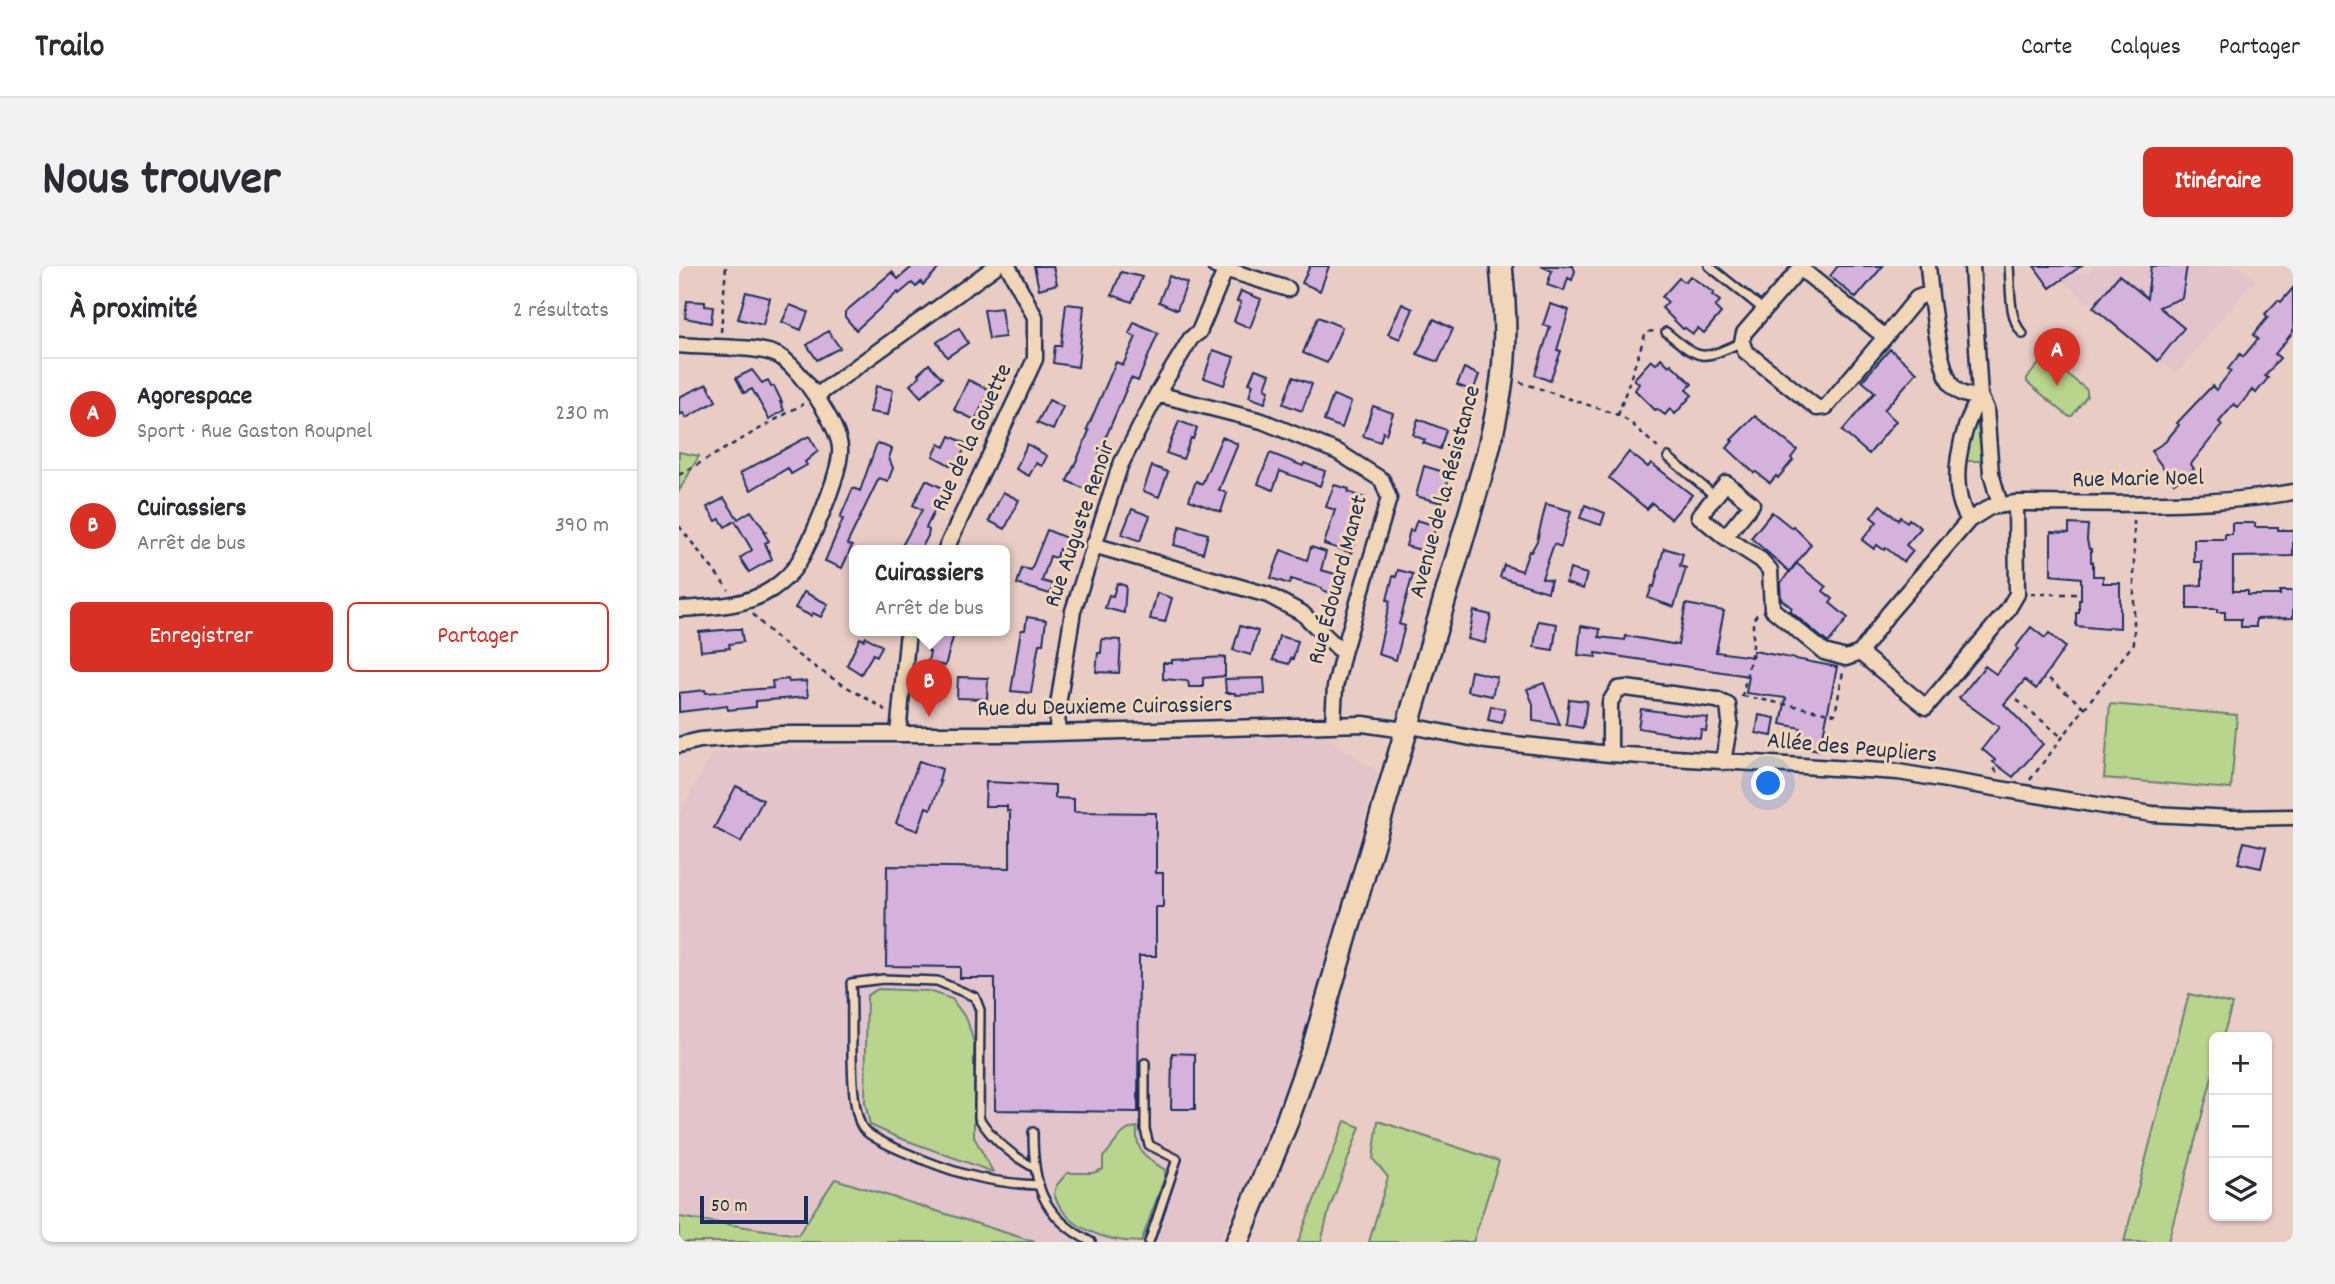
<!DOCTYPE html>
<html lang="fr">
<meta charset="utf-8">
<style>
body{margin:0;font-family:Dekko,sans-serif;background:#f2f2f3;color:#2b2b33}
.controls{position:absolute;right:21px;bottom:21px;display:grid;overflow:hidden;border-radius:10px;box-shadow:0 2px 5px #0004}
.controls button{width:63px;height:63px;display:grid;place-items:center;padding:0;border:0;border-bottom:2px solid #e1e1e2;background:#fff;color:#2b2b33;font:35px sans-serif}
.scale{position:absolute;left:21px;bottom:18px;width:108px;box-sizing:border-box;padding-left:7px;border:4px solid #1b2f5e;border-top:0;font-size:19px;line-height:24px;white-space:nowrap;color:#1b2f5e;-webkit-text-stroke:5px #f1d7b8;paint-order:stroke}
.you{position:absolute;left:1090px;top:518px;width:24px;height:24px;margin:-18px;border:5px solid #fff;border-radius:50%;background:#1a73e8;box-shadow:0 0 0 10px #1a73e833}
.badge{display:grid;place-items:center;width:46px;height:46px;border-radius:50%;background:#d93025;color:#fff;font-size:23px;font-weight:700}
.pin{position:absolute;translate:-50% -58px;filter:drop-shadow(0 2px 4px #0008)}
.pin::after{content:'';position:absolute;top:37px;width:24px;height:21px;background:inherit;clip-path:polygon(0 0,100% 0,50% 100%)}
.popup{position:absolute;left:170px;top:279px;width:161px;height:91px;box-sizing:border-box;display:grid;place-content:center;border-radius:10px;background:#fff;filter:drop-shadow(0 2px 5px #0005);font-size:23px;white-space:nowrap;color:#7c7c81}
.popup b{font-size:26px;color:#2b2b33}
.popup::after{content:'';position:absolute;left:50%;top:100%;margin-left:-14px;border:14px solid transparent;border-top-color:#fff}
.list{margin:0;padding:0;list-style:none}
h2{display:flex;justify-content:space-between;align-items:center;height:91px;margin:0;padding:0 28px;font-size:30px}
h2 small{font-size:23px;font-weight:400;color:#7c7c81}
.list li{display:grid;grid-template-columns:46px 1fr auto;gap:21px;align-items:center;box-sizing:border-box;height:112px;padding:0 28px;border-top:2px solid #e1e1e2}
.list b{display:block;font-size:26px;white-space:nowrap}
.list p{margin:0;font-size:23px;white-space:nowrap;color:#7c7c81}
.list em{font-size:23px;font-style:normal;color:#7c7c81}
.actions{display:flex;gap:14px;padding:21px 28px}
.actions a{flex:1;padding:16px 0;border:2px solid #d93025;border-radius:10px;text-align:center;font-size:24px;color:#d93025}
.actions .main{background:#d93025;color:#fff}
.icon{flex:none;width:38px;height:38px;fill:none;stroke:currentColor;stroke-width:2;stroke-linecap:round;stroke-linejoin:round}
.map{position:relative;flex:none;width:1614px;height:976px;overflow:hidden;border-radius:10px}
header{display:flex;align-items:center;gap:42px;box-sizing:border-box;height:98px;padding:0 35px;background:#fff;border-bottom:2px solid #e1e1e2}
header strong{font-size:33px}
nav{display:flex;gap:38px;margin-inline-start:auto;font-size:24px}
.intro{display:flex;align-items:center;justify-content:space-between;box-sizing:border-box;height:168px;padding:0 42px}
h1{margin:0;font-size:49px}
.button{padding:18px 32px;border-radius:10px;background:#d93025;color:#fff;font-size:24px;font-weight:700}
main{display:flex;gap:42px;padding:0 42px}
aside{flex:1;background:#fff;border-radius:10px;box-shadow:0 2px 5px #0004}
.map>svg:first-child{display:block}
</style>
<header>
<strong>Trailo</strong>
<nav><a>Carte</a><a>Calques</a><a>Partager</a></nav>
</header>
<div class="intro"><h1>Nous trouver</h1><a class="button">Itinéraire</a></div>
<main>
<aside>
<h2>À proximité<small>2 résultats</small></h2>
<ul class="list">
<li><span class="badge">A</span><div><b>Agorespace</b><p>Sport · Rue Gaston Roupnel</p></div><em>230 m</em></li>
<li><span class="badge">B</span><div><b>Cuirassiers</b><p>Arrêt de bus</p></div><em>390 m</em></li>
</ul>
<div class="actions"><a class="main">Enregistrer</a><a>Partager</a></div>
</aside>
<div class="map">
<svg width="1614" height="976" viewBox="0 0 1614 976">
<rect width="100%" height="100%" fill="#e9ccc3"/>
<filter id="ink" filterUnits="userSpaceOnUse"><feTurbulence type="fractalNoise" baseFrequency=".0143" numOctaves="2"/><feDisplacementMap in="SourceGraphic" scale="14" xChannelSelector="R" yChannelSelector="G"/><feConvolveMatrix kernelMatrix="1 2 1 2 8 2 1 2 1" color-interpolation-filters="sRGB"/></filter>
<g filter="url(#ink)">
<path fill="#e3c4ca" d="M1415,0h146l15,13 -79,95 -114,-94 11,-8 16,1z
M638,465l60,41 -88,320 -70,150h-184l-199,-63 -38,56 -119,-18v-402l34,-63z"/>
<path fill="#b9d58d" stroke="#6a8276" stroke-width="2" d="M1364,93h5l39,31v6l-15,20h-4l-41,-34v-4z
M1294,157l5,3 4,35h-16l5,-35z
M0,186l20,4 -20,35z
M1431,438l127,11 -6,74 -127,-11z
M199,723l50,2 24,8 15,21 7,23v94l19,35 -96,-35 -27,-12 -5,-23 2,-107z
M1510,728l43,10 -9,33h-9v33l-46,172h-44z
M666,855l15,6 -31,83 -8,32h-23z
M699,855l121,40 -26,81h-104l19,-65 -15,-18z
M458,861c-2,26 9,30 28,43v6l-24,66c-34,0 -75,-13 -87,-48l2,-8 11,-13h26l10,-4v-12c13,-12 16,-28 34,-30z
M156,913l200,63h-356v-25l119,18z"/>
<path fill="#d5b2dc" stroke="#1b2f5e" stroke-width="2" d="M234,0h28l-18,19 -2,-3 -5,5 -4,-4 -13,11 -1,-2 -42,38 -11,-13v-5l47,-40 6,7z
M355,0h19l4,18 -18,5z
M631,0h19l-9,25 -18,-8z
M862,0h32l2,5 -3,9 -4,-2 -4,13 -17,-6 5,-14z
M1159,0h45l-27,32 -26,-22z
M1355,0h47l-31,22z
M1472,0h36l-5,32 -23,9 25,21 -26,33 -65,-54 26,-32 28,23z
M442,6l21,5 -10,25 -20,-7z
M490,10l18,7 -10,27 -18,-8z
M1011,10l24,17 -2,2 8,6 -5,6 6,6 -17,20 -6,-5 -5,6 -8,-6 -2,1 -21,-21 6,-6 -6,-5 17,-19 6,4z
M1614,22v44l-18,22 5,4 -15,18 3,2 -12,15 -4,-3 -14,18 -4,-4 -15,18 3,3 -31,39 3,5 -20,14 -23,-32 14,-9 14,-17 -2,-2 35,-37 4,4 15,-19 -3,-2 12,-15 3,3 15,-18 -5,-4 15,-18 -3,-3 13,-14 3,2z
M562,25l20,8 -11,29 -16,-7 7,-19 -4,-1z
M67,26l24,6 -7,27 -25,-6z
M8,35l18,1v4l8,1 -2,16 -26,-5z
M387,38l18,2 -6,61 -25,-4 2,-17h6z
M723,38l11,5 -13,30 -12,-5z
M871,38l19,6 -12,40 4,1 -11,30 -15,-6 15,-48 -7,-2z
M111,39l18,7 -7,18 -19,-8z
M322,42l4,29 -16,2 -5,-29z
M639,51l24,10 -15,36 -24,-10z
M755,53l19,10 -15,33 -21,-8z
M455,56l24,11 -20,48 -7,-3 -32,75 2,2 -2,8 -12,27 -20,-9 12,-26 10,-24 -2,-2 29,-67 7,3 13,-28 -7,-3z
M280,62l9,15 -21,14 -10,-15z
M149,65l12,17 -23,12 -10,-15z
M1211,83l27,23 -33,38 12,11 -27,33 -27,-23 33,-39 -13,-11z
M534,84l21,7 -10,28 -20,-7z
M982,92l8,8 2,-2 21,20 -6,6 6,5 -17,19 -5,-5 -5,6 -8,-6 -2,1 -20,-20 4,-6 -5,-5 17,-19 5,4z
M250,98l13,14 -21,19 -11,-12 10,-9 -2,-2z
M785,102l15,7 -6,16 -16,-6z
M576,103l15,5 -5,14 4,2 -4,13 -16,-6 4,-13 -4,-1z
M73,104l10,13 6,-3 3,7 3,-1 8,16h-2l4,8 -15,9 -17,-30 -8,4 -8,-15z
M614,111l19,7 -10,27 -19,-7z
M289,114l22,10 -15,30 -21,-10z
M28,118l9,17 -30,17 -3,-5 -4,2v-18z
M197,120l17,4 -5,25 -18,-3z
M654,129l18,7 -9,26 -18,-7z
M370,134l14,7 -10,23 -16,-7z
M694,140l20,7 -7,21 -3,-2 -3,10 -17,-6z
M1076,150l42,34 -6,8 2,2 -15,18 -2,-2 -6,7 -14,-11 -2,1 -27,-25 6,-7 -2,-1z
M739,153l28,11 -6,19 -17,-6 2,-3 -12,-5z
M500,155l18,7 -4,11 -2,-1 -8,21 -17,-6z
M130,170l9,15 -13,11 2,3 -16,9 -3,-6 -37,22 -11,-17z
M271,170l17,8 -12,24 -22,-12 6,-12 6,3z
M543,171l16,7 -19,46 8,3 -6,19 -32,-12 7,-19 6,3z
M198,177l15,6 -3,9 4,10 -5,13 -9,-3 -32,66 5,2 -10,22 -17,-7 18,-42 -3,-1 13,-30 7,3z
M348,178l20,12 -5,10 -6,-3 -7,13 -13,-7z
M950,186l19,15 3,-4 41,32 -21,24 -19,-16 -5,6 -38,-31z
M591,187l33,13 1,-3 21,8 -5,15 -40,-15 -7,19 -15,-6z
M473,200l16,6 -9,25 -16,-6z
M745,200l26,8 -8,29 -26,-7z
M247,214l19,9 -19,39 3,2 -1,6 -8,15h-21l23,-41 -9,-5z
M655,219l15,4 -1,3 17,6 -11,36 3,1 -5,18 -28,-9 11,-34 -9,-3z
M324,226l16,8 -14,29 -16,-8z
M45,232l14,21 13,-8 15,21 -2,1 5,8 -4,2 7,16 -23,13 -9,-14 12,-8 -17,-29 -10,6 -5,-8 -4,2 -9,-14z
M867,238l25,7 -10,36 -7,-3 -12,34 9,2 -3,12 -48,-15 4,-12 18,6 7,-20 2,1 6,-11z
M906,239l20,8 -4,12 -21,-7z
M1201,239l18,15 2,-3 7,5 2,-3 12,9 -15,17 7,6 -9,11 -18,-14 -2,2 -7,-5 -3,4 -12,-9 15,-18 -6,-5z
M453,243l18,7 -10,25 -18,-7z
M1093,246l20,16 1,-2 18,18 -21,28 -39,-34z
M738,254l19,6 -8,26 -22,-6 4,-16 3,1z
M1553,257h23v4h23v3h15v26l-60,1v34h15v4h32v-4h13v27l-37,1v8h-15v-8h-16v-7h-8v-3h-30v-23l15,-1v-23h-8v-23h31v-5h7z
M1390,258l19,1 -1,15 2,9h2v13h2v14h10v7h17v45l-12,-1 -1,2 -31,-3v-13h3v-13h2v-22l-30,-3v-43l18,1z
M501,260l28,8 -5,19 -29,-8z
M368,264l22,9 -4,12 -5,-2 -4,9 -6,-2 -8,25 11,3 -3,10 -33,-10 5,-16 9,2z
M632,281l15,5 -5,18 18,5 -5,19 -12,-4v-2l-31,-9 -2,5 -18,-6 10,-28 26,10z
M985,282l19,6 -3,12 6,2 -12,39 -26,-9 4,-12 2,1z
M1117,297l30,24 -3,4 10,8 -3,4 18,15 -20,25 -38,-32 2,-3 -11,-9 -1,-15z
M891,303l17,5 -4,15 -17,-6z
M719,304l15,4 -14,50 6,2 -9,34 -18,-6 12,-53 -3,-1 6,-24 3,1z
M438,317l9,3 -2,27 -19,-5 4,-13 4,1z
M125,326l24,12 -7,13 -8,-4 -2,3 -16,-8z
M478,327l15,5 -7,24 -15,-3z
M1007,338l38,7 -8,41 37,5 1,-6 83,16 -17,83 -23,-4 4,-18 -20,-4 5,-26 -40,-5 3,-17 -153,-23v4l-18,-2 3,-29 19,3 -1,8 26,3 1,-4 52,9z
M795,345l17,4 -6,28 -17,-4z
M348,351l19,3 -3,24h-4l-1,5 -7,44 -20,-2 10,-61h4z
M859,355l19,3 -4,26 -19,-3z
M561,360l18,5 -7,24 -18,-5z
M1352,361l14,11 4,-5 16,14 -29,42 -11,-9 -21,24 39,40 -30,33 -20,-15 2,-2 -13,-11 17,-22 -40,-29 26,-32 11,8 22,-25 -2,-2z
M55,363h7l2,13 -14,2 1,4 -29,3 -2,-19z
M254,365l21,3 -9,32 -17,-4 2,-10 -2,-1z
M600,370l19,5 -5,18 -2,-1 -2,6 -16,-4z
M187,371l16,9 -5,10 -4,-2 -12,20 -14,-9 13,-27 4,2z
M423,373l19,1 -2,33 -23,-1 2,-19h3z
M546,391v19l-22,2v9h-14l-1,-6 -25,-2v-16h9v-3z
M792,405l26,6 -5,19 -25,-5z
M279,411l30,1 -1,21 -30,-1z
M585,412l1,16 -30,1v-2h-9l-1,-14z
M109,413l1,3 17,-1 2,16 -52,4v6l-28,3 -1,-4 -48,6v-19l26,-3 1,3 67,-5 -1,-7z
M865,417l16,42 -27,-4v-17l-6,-15z
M890,433l18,2 -4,27 -17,-3z
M812,440l14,3 -3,14 -14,-3z
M962,443l67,9 -2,13 -5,-1 -1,8 -62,-10z
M1080,449l16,3 -3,18 -16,-3z
M240,495l23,8 -3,12 2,1 -10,27 -5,-2 -8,24 -22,-8z
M307,516l69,3v13l19,1v13l82,1v60h7v34h-7v49h-17l-1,156 -143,-2v-132h-35v-11l-74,-1 1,-100 123,2v-57h-3v-5h-22z
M57,520l27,14 -22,42 -27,-14z
M1565,576l22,5 -5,21 -23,-5z
M493,787l23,1v55h-24z"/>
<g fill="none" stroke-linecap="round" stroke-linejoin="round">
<defs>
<path id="service" d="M1030,0l55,44
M1330,0c2,21 -1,53 14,68
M987,66c35,29 34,29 76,10
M989,191l47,39
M466,797v66l4,16 28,14 -28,83
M354,866c0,52 8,84 58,110
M354,901c-23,-13 -40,-27 -54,-49l1,-108 -5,-13 -38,-16 -54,-2 -32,4c3,35 -4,117 11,144 8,15 87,43 106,48 23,6 46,9 69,10"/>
<path id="minor" d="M536,0l73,23
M1123,0l-58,67 -2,9 3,9 72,57 9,-1 59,-70
M1249,0c2,26 10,97 23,118 7,11 17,12 29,12
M1293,0l8,130 6,13 5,64 9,32
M1121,2l85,69 32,-39 13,-5
M0,79c26,3 81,0 100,11 20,11 60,69 61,92 2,23 -29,94 -42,115 -6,10 -16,19 -26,26 -27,18 -61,18 -93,20
M478,128l105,27 76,31 44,28 7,18 -46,155 -8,34 -2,37
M137,130l180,-130
M1290,254c-23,-34 -8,-91 11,-124
M1046,271l27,-33 -26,-21 -27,33 26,21 36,23 9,10 2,39 52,43 22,6 14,-5
M414,279l175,50 34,18 41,40
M266,285l90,-192v-42l-27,-51
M1181,387l28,-39 81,-94 21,-13 26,-4c92,0 186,5 277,-11
M1181,387l66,54 81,-96 10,-17 -1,-91
M378,467l1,-28 15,-94 47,-145 37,-72 34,-56 8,-6 28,-66
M219,468l10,-103
M0,479l21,-5 81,-6h237l345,-10 34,5 19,-2 70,14 124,13 288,18 254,42 79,4 62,-1
M931,488v-52l8,-13 8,-1 91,12 11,5 2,17 -7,40"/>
<path id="secondary" d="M558,976l49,-118 27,-76 174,-593c18,-71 22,-115 14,-189"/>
</defs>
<use href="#service" stroke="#1b2f5e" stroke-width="12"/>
<use href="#minor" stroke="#1b2f5e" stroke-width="19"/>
<use href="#secondary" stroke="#1b2f5e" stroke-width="26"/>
<path stroke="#1b2f5e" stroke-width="2.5" stroke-dasharray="5 5" stroke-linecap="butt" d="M42,66l5,-66
M841,116l98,33 12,7 30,28
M939,149l28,-83 11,-1
M0,209l124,-71
M0,260l50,64
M1352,328h45
M74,348c35,41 84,67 130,94l3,7
M1370,413l36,29
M1064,430l92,18 8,-42
M1063,431l11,-51v-26l6,-8
M1338,434l46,38
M1315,502l4,6
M1351,514l104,-137v-126"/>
<use href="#service" stroke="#f1d7b8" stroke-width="7"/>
<use href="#minor" stroke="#f1d7b8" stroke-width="14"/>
<use href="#secondary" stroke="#f1d7b8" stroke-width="21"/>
</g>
</g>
<g text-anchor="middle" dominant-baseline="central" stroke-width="6" stroke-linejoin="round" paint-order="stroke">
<g font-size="24" fill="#1b2f5e" stroke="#f1d7b8">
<text transform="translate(294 172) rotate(-65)">Rue de la Gouette</text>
<text transform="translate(1459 214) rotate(-1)">Rue Marie Noel</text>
<text transform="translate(767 226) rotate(-75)">Avenue de la Résistance</text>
<text transform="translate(402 258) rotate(-71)">Rue Auguste Renoir</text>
<text transform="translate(660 314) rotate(-75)">Rue Édouard Manet</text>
<text transform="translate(426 442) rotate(-1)">Rue du Deuxieme Cuirassiers</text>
<text transform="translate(1173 483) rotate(5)">Allée des Peupliers</text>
</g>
</g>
</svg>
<div class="controls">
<button>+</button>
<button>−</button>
<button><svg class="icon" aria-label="layers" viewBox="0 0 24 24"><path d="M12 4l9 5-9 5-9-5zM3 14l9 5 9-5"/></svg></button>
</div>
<div class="scale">50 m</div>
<div class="you"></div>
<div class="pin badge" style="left:1378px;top:120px">A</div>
<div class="pin badge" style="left:250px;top:451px">B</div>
<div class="popup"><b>Cuirassiers</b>Arrêt de bus</div>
</div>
</main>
